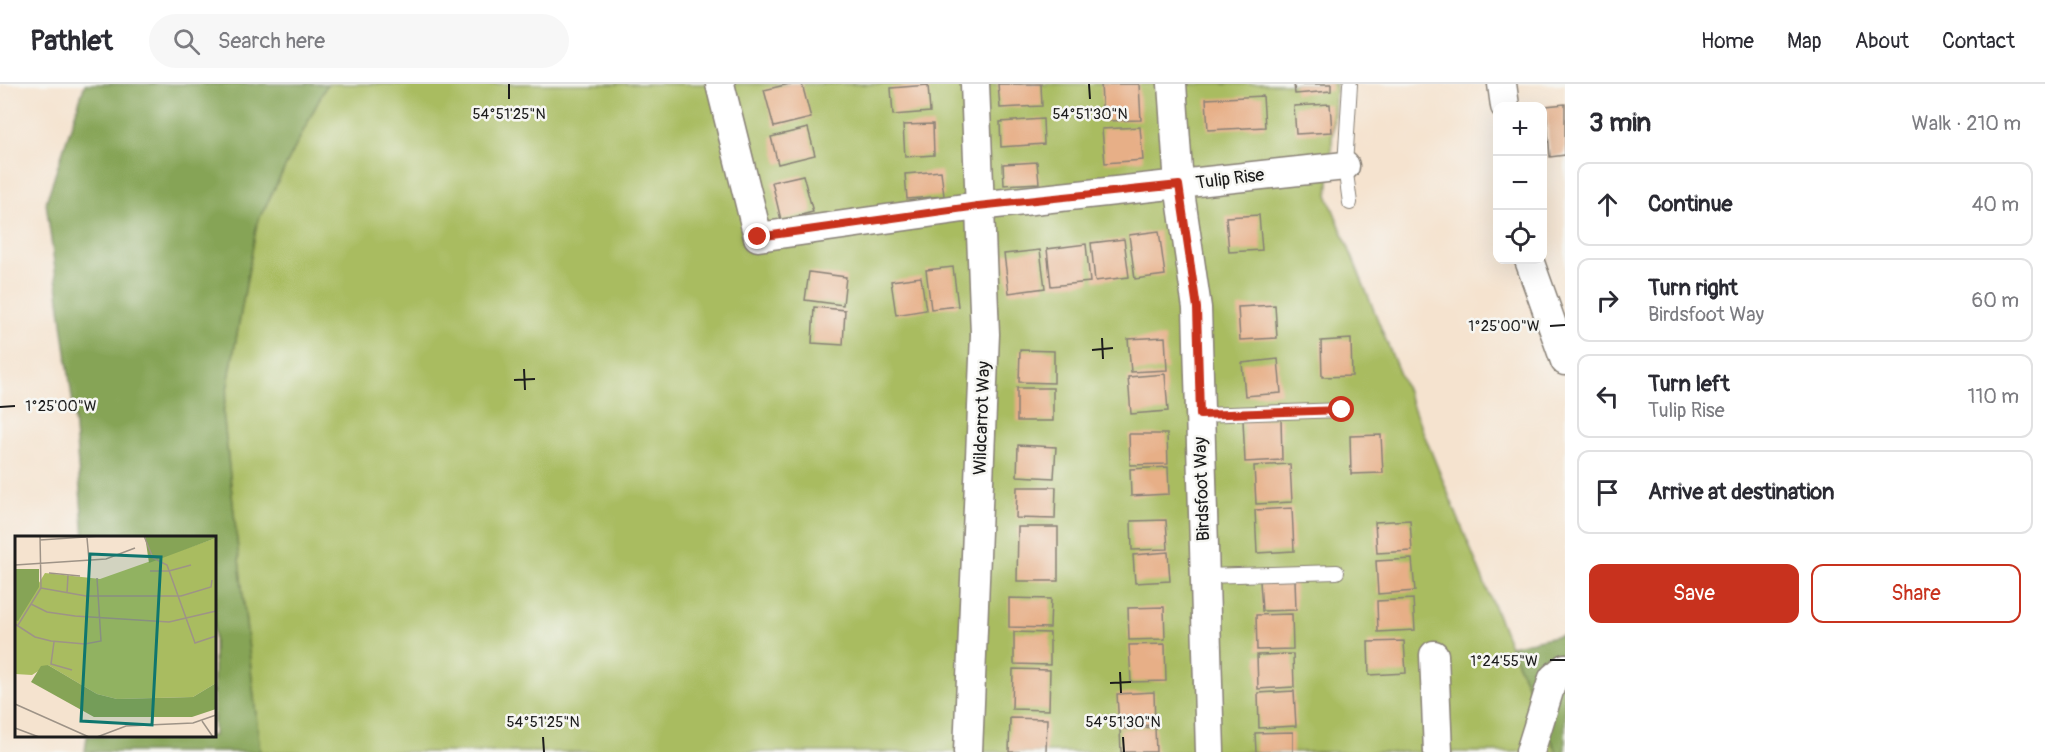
<!DOCTYPE html>
<meta charset="utf-8">
<style>
body{margin:0;font-family:Pangolin,sans-serif;background:#f7f7f7;color:#2b2b33}
.controls{position:absolute;right:18px;top:18px;display:grid;overflow:hidden;border-radius:12px;box-shadow:0 6px 24px #0002}
.controls button{width:54px;height:54px;display:grid;place-items:center;padding:0;border:0;border-bottom:2px solid #e1e1e2;background:#fff;color:#2b2b33;font:30px sans-serif}
.stop{position:absolute;width:18px;height:18px;margin:-14px;border:4px solid #c8321e;border-radius:50%;background:#fff}
.stop.end{background:#c8321e;border-color:#fff;box-shadow:0 2px 6px #0008}
.list{margin:0;padding:0;list-style:none}
h2{display:flex;justify-content:space-between;align-items:center;height:78px;margin:0;padding:0 24px;font-size:26px}
h2 small{font-size:20px;font-weight:400;color:#7c7c81}
.list li{display:grid;grid-template-columns:39px 1fr auto;gap:18px;align-items:center;box-sizing:border-box;height:84px;margin:0 12px 12px;padding:0 12px;border:2px solid #e1e1e2;border-radius:12px}
.list b{display:block;font-size:22px;white-space:nowrap}
.list p{margin:0;font-size:20px;white-space:nowrap;color:#7c7c81}
.list em{font-size:20px;font-style:normal;color:#7c7c81}
.actions{display:flex;gap:12px;padding:18px 24px}
.actions a{flex:1;padding:14px 0;border:2px solid #c8321e;border-radius:12px;text-align:center;font-size:21px;color:#c8321e}
.actions .main{background:#c8321e;color:#fff}
.icon{flex:none;width:33px;height:33px;fill:none;stroke:currentColor;stroke-width:2;stroke-linecap:round;stroke-linejoin:round}
.map{position:relative;flex:none;width:1565px;height:668px;overflow:hidden}
header{display:flex;align-items:center;gap:36px;box-sizing:border-box;height:84px;padding:0 30px;background:#fff;border-bottom:2px solid #e1e1e2}
header strong{font-size:28px}
nav{display:flex;gap:33px;margin-inline-start:auto;font-size:21px}
.search{width:420px;height:54px;background:#f7f7f7;display:flex;align-items:center;gap:15px;box-sizing:border-box;padding:0 21px;border-radius:33px;color:#7c7c81;font-size:22px}
main{display:flex}
aside{flex:1;background:#fff}
.map>svg:first-child{display:block}
</style>
<header>
<strong>Pathlet</strong>
<div class="search"><svg class="icon" aria-label="search" viewBox="0 0 24 24"><circle cx="10" cy="10" r="6"/><path d="M15 15l6 6"/></svg>Search here</div>
<nav><a>Home</a><a>Map</a><a>About</a><a>Contact</a></nav>
</header>
<main>
<div class="map">
<svg width="1565" height="668" viewBox="0 0 1565 668">
<rect width="100%" height="100%" fill="#f6f6f2"/>
<filter id="ink" filterUnits="userSpaceOnUse"><feTurbulence type="fractalNoise" baseFrequency=".0167" numOctaves="2"/><feDisplacementMap in="SourceGraphic" scale="12" xChannelSelector="R" yChannelSelector="G"/><feConvolveMatrix kernelMatrix="1 2 1 2 8 2 1 2 1" color-interpolation-filters="sRGB"/></filter>
<filter id="wash" filterUnits="userSpaceOnUse"><feTurbulence type="fractalNoise" baseFrequency=".008" numOctaves="4" result="noise"/><feDisplacementMap in="SourceGraphic" scale="24" xChannelSelector="R" yChannelSelector="G"/><feGaussianBlur stdDeviation="1.35" result="paint"/><feColorMatrix in="noise" values="0 0 0 0 0 0 0 0 0 0 0 0 0 0 0 0 0 1.4 0 .05"/><feComposite in="paint" operator="in"/></filter>
<g filter="url(#wash)">
<rect width="100%" height="100%" fill="#f5e3cf"/>
<path fill="#a9bc60" stroke="#626c3e" stroke-width="1.5" d="M327,0h1009l-8,113 182,449 47,106h-1297l-37,-340 34,-189z"/>
<path fill="#86a456" stroke="#516039" stroke-width="1.5" d="M85,0h242l-70,139 -34,189 37,340h-175l2,-16h127v-198l-130,-1 -11,-132 -27,-203z
M1565,550v118h-8l-47,-106z"/>
<g id="blocks">
<path fill="#e7af87" d="M789,0h13l9,34 -37,9 -10,-37z
M998,0h43l1,22 -42,2z
M1101,0h38l2,36 -38,1z
M1294,0h37v7l-36,3z
M928,1l2,27 -37,3 -2,-27z
M1263,12l2,31 -57,3 -2,-31z
M1330,20l2,28 -36,2 -2,-28z
M1565,20v51l-15,2 -4,-51z
M1043,35l1,25 -43,3 -1,-25z
M933,40l1,31 -29,2 -2,-32z
M1140,43l3,33 -38,3 -3,-34z
M808,44l7,27 -37,9 -7,-27z
M1037,78l2,21 -35,2 -1,-21z
M941,87l3,25 -37,3 -2,-25z
M803,91l10,37 -32,8 -9,-38z
M1259,131l3,35 -33,2 -3,-35z
M1159,147l6,44 -30,4 -6,-44z
M1124,155l5,38 -34,4 -4,-38z
M1086,160l4,38 -39,4 -4,-37z
M1040,166l5,38 -36,5 -5,-39z
M953,183l5,39 -27,3 -5,-39z
M809,188l37,5 -3,28 -38,-5z
M921,193l5,33 -30,5 -5,-34z
M1275,221l2,33 -37,2 -2,-33z
M814,223l31,3 -2,35 -31,-2z
M1165,253l2,33 -36,2 -3,-33z
M1351,255l1,37 -30,1 -1,-36z
M1020,266l34,1v32l-35,-1z
M1278,275l3,34 -36,3 -3,-33z
M1165,290l3,37 -37,3 -3,-37z
M1017,304h36v33h-36z
M1281,334l1,42 -37,2 -2,-42z
M1129,350h38l1,30 -38,1z
M1381,351l2,38 -32,1 -1,-38z
M1018,361l38,2 -2,31 -37,-2z
M1290,380l2,38 -36,2 -2,-38z
M1168,383l1,27 -38,2 -1,-27z
M1017,403h39l-1,32 -39,-1z
M1292,424l2,43 -37,2 -2,-43z
M1166,436l2,29 -36,1 -1,-29z
M1410,436l2,31 -35,2 -2,-31z
M1018,443h40v54h-41z
M1168,468l2,29 -35,2 -2,-28z
M1412,475l3,32 -37,3 -2,-33z
M1295,495l1,31 -34,1 -2,-30z
M1009,514l42,1 -1,29 -41,-1z
M1413,515l2,31 -37,2 -1,-31z
M1164,523l1,32 -36,1 -1,-32z
M1292,530l1,35 -36,1 -1,-35z
M1014,548l36,1v32l-36,-1z
M1404,557l2,32 -37,2 -1,-33z
M1165,560l1,37 -35,1 -2,-37z
M1293,570l1,33 -36,2 -1,-34z
M1013,585l37,1 -1,40 -37,-1z
M1294,607l2,35 -37,2 -1,-35z
M1154,608l1,33 -36,2 -2,-33z
M1010,634l37,1 -1,33h-37z
M1155,643l1,25h-35l-1,-23z
M1293,648v20h-37l-1,-19z"/>
</g>
</g>
<g filter="url(#ink)">
<use href="#blocks" fill-opacity="0" stroke="#888076" stroke-width="1.5"/>
<g fill="none" stroke-linecap="round" stroke-linejoin="round">
<defs>
<path id="lane" d="M1350,0l-5,82 5,37
M1200,331l142,-5
M1205,492l132,-4"/>
<path id="street" d="M720,0l38,153 220,-31 367,-40
M1172,0l7,101 18,123 13,444
M1502,0l3,22
M1529,176l36,101
M1434,571l4,97
M968,668l17,-418 -10,-250
M1530,668l23,-74 12,-10"/>
</defs>
<use href="#lane" stroke="#888076" stroke-width="16"/>
<use href="#street" stroke="#888076" stroke-width="31"/>
<use href="#lane" stroke="#fff" stroke-width="14"/>
<use href="#street" stroke="#fff" stroke-width="28"/>
</g>
</g>
<g fill="none" stroke-linecap="round" stroke-linejoin="round" filter="url(#ink)">
<path stroke="#c8321e" stroke-width="8" d="M758,153l220,-31 201,-21 18,123 3,107 142,-5"/>
</g>
<path fill="none" stroke="#1c1c1c" stroke-width="2" d="M509,0v15M1089,0l1,15M1550,242l15,-1M1102,254l1,21M1092,266l21,-2M524,285l1,21M514,296l21,-1M0,323l15,-1M1550,576h15M1120,588l1,21M1110,599l21,-1M543,653l1,15M1123,653l1,15"/>
<g text-anchor="middle" dominant-baseline="central" stroke-width="5" stroke-linejoin="round" paint-order="stroke">
<g font-size="18" fill="#1c1c1c" stroke="#f6f6f2">
<text transform="translate(1230 95) rotate(-7)">Tulip Rise</text>
<text transform="translate(982 334) rotate(-88)">Wildcarrot Way</text>
<text transform="translate(1202 405) rotate(-92)">Birdsfoot Way</text>
</g>
</g>
<g transform="translate(15 452)">
<rect width="201" height="201" fill="#f5e3cf"/>
<path d="M201,2v145l-23,14 -76,2 -20,-5 -49,-29 -16,10 -17,-1v-52l30,-49 55,6z" fill="#a9bc60"/>
<path d="M130,0h71v2l-67,25zM0,33h24v18l-21,34 -3,-1zM33,129l49,29 20,5 76,-2 23,-14v26l-24,8h-98l-63,-35 10,-16z" fill="#86a456"/>
<path fill="none" stroke="#9e9387" stroke-width="1.5" d="M129,0l9,22 14,7 28,78 21,-7M72,2l2,22M25,4l60,-4M0,29l91,-6 29,-11M135,35h19l22,-6M34,37l31,3M26,52l45,8h95l30,-9 1,-7M52,57l1,-18M16,68l16,8 28,4 94,6 47,-11M0,88l20,13 16,4 34,3 16,-3 -4,-63M3,89l23,-37 -1,-52M39,106l-3,22 21,6M0,168l74,33M187,185l11,16M0,192l24,9M82,201l29,-11 67,-3 23,-8"/>
<path fill="#0f766e" fill-opacity="0.15" stroke="#0f766e" stroke-width="3" d="M75,18l71,3 -9,168 -71,-4z"/>
<rect width="201" height="201" fill="none" stroke="#1c1c1c" stroke-width="3"/>
</g>
<g font-size="15" text-anchor="middle" fill="#1c1c1c" stroke="#f6f6f2" stroke-width="5" stroke-linejoin="round" paint-order="stroke">
<text x="509" y="35">54°51'25"N</text>
<text x="1090" y="35">54°51'30"N</text>
<text x="1504" y="247">1°25'00"W</text>
<text x="61" y="327">1°25'00"W</text>
<text x="1504" y="582">1°24'55"W</text>
<text x="543" y="643">54°51'25"N</text>
<text x="1123" y="643">54°51'30"N</text>
</g>
</svg>
<div class="controls">
<button>+</button>
<button>−</button>
<button><svg class="icon" aria-label="locate" viewBox="0 0 24 24"><circle cx="12" cy="12" r="6"/><path d="M12 2v4M12 18v4M2 12h4M18 12h4"/></svg></button>
</div>
<div class="stop" style="left:1342px;top:326px"></div>
<div class="stop end" style="left:758px;top:153px"></div>
</div>
<aside>
<h2>3 min<small>Walk · 210 m</small></h2>
<ul class="list">
<li><svg class="icon" aria-label="ahead" viewBox="0 0 24 24"><path d="M12 20V5M6 11l6-6 6 6"/></svg><div><b>Continue</b></div><em>40 m</em></li>
<li><svg class="icon" aria-label="right" viewBox="0 0 24 24"><path d="M7 20v-9h11M14 6l5 5-5 5"/></svg><div><b>Turn right</b><p>Birdsfoot Way</p></div><em>60 m</em></li>
<li><svg class="icon" aria-label="left" viewBox="0 0 24 24"><path d="M17 20v-9H6M10 6l-5 5 5 5"/></svg><div><b>Turn left</b><p>Tulip Rise</p></div><em>110 m</em></li>
<li><svg class="icon" aria-label="arrive" viewBox="0 0 24 24"><path d="M6 21V4h12l-3 4 3 4H6"/></svg><div><b>Arrive at destination</b></div></li>
</ul>
<div class="actions"><a class="main">Save</a><a>Share</a></div>
</aside>
</main>
